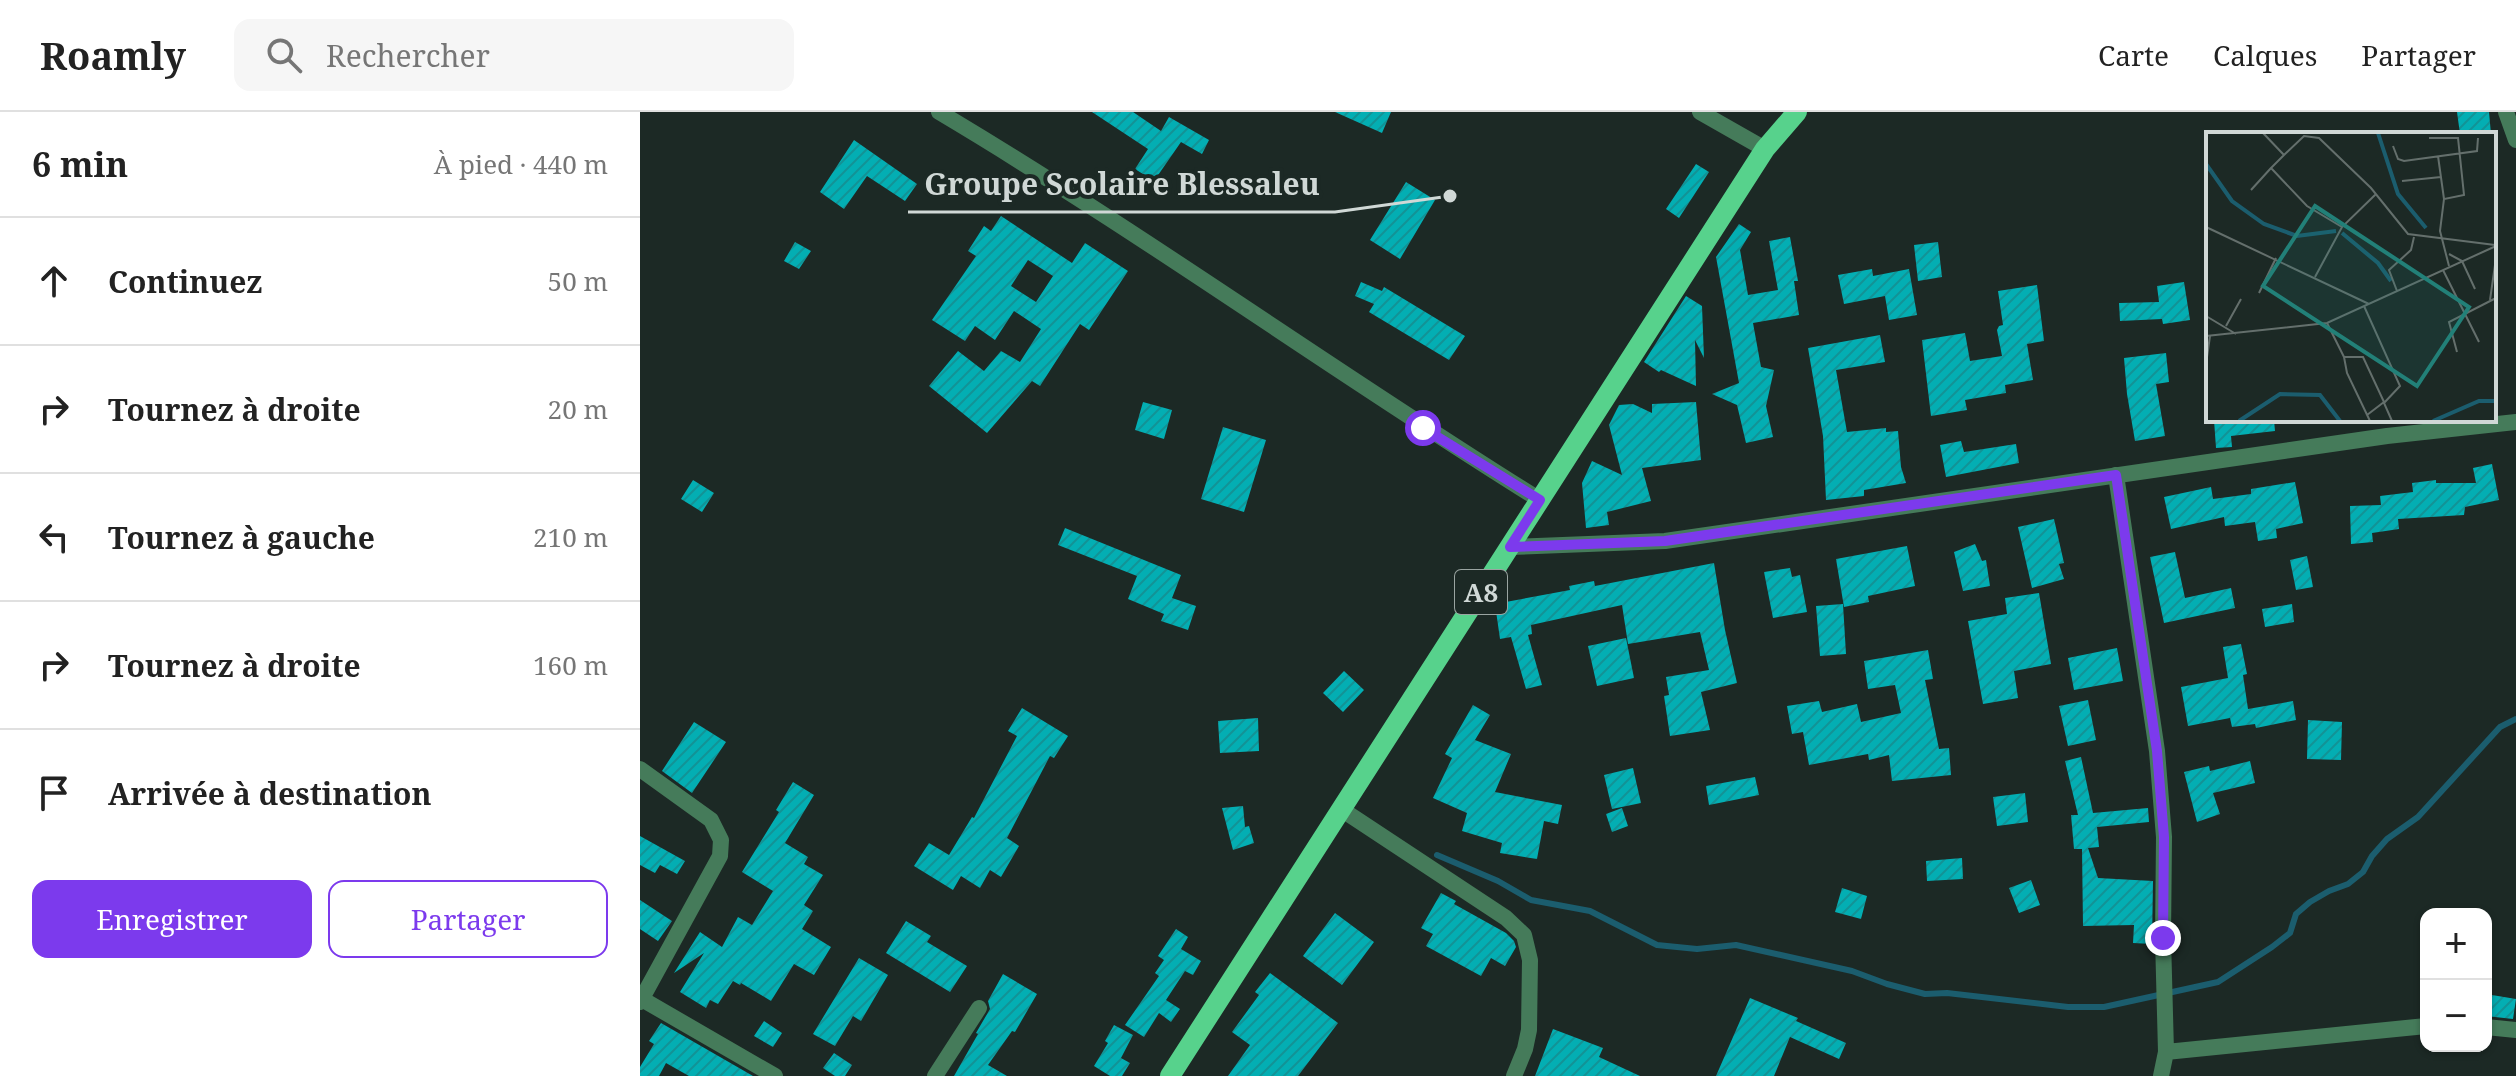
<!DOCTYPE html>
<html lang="fr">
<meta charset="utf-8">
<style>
body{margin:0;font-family:"Noto Serif",serif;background:#f6f6f6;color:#222}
.controls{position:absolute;right:24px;bottom:24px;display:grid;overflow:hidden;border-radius:16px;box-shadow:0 2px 6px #0004}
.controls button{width:72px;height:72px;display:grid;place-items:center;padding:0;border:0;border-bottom:2px solid #e0e0e0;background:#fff;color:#222;font:40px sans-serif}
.stop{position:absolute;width:24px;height:24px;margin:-18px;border:6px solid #7c3aed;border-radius:50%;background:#fff}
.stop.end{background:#7c3aed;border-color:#fff;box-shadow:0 2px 8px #0008}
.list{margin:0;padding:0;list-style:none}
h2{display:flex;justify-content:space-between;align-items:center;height:104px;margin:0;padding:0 32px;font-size:34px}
h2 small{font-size:26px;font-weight:400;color:#767676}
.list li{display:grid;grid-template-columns:52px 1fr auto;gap:24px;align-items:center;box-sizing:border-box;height:128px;padding:0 32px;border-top:2px solid #e0e0e0}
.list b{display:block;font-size:30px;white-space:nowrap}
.list em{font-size:26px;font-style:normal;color:#767676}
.actions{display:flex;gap:16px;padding:24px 32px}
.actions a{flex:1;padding:18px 0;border:2px solid #7c3aed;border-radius:16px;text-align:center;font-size:28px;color:#7c3aed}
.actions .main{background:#7c3aed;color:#fff}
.icon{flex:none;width:44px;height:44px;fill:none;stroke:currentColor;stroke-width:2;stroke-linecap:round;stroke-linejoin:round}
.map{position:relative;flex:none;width:1876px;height:964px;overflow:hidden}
header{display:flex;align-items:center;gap:48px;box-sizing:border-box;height:112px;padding:0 40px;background:#fff;border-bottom:2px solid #e0e0e0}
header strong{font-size:38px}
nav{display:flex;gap:44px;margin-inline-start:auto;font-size:28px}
.search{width:560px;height:72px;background:#f6f6f6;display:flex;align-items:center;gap:20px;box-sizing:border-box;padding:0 28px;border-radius:16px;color:#767676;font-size:30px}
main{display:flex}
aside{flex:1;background:#fff}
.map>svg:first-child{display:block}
</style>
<header>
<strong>Roamly</strong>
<div class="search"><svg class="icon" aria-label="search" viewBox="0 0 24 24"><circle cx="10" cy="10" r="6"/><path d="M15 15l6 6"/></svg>Rechercher</div>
<nav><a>Carte</a><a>Calques</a><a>Partager</a></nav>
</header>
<main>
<aside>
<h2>6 min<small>À pied · 440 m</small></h2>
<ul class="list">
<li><svg class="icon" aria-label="ahead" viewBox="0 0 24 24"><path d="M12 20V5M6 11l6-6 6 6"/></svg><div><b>Continuez</b></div><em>50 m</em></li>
<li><svg class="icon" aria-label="right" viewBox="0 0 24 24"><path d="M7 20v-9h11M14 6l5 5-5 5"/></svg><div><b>Tournez à droite</b></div><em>20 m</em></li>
<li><svg class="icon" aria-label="left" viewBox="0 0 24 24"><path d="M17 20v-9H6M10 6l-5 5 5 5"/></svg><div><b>Tournez à gauche</b></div><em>210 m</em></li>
<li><svg class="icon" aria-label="right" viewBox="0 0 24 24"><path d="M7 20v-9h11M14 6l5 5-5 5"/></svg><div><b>Tournez à droite</b></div><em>160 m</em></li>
<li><svg class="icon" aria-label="arrive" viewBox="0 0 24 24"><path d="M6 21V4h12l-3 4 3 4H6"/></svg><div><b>Arrivée à destination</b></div></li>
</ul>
<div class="actions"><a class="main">Enregistrer</a><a>Partager</a></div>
</aside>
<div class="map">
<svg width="1876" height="964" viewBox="0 0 1876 964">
<defs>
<pattern id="building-hatch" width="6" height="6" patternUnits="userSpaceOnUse" patternTransform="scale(2)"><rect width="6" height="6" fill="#03aeb3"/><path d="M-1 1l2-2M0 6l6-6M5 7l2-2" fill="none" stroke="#129396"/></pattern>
</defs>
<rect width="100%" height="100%" fill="#1c2925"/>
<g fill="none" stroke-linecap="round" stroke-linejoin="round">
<path stroke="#1b5d6e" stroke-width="6" d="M797,743l61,26 33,19 59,11 67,34 40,4 39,-4 116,26 35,13 38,10 22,-1 121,14h36l114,-25 54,-35 18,-14 6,-19 14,-12 19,-11 19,-7 15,-12 9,-16 15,-17 31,-22 82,-90 16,-8"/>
</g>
<path fill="url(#building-hatch)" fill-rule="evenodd" d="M452,0h41l28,19 8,-14 40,23 -7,14 -21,-12 -27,39 -19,-12 13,-20z
M695,0h56l-9,21z
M1817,0h32l2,22h-31z
M214,28l63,44 -12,17 -38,-25 -23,33 -24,-17z
M1056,52l13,8 -30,46 -13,-9z
M766,70l29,18 -35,59 -30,-19z
M361,104l71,47 13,-20 43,28 -39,59 -9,-6 -40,62 -8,-5 -45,52 -58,-47 29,-35 26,20 17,-20 19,11 21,-33 -27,-18 -19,29 -20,-14 -10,15 -33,-21 44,-64 -8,-5 16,-25 7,5zM388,148l25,16 -17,26 -25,-16z
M1099,112l12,8 -11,18 8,45 30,-5 -9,-49 21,-4 8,44h-4l5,34 -46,8 8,44 13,3 -8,36 7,31 -27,6 -9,-38 -25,-11 27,-11 -23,-126z
M155,130l16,9 -12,18 -15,-8z
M1298,130l4,35 -24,4 -4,-36z
M1232,157l1,7 36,-7 8,46 -28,5 -4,-24 -41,8 -6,-29z
M721,170l21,9 2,-4 81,49 -16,24 -80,-48 5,-8 -19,-8z
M1544,170l6,38 -27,4 -1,-5 -42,2 -1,-18 40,-1 -2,-16z
M1397,173l7,56 -17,3 6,36 -28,5 1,8 -41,7 2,10 -36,6 -9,-76 43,-7 5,28 32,-5 -5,-26 2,-4 4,-1 -5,-34z
M1046,184l16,10 2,52 -9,-18 1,46 -35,-16 -2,2 -15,-10z
M1240,223l5,27 -49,8 11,62 39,-4v4l12,-1 3,36 5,16 -42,7v6l-38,4 -3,-64 -15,-88z
M1526,241l3,29 -13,2 9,52 -30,5 -8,-47 -3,-36z
M503,290l29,8 -8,29 -29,-9z
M1056,290l5,58 -59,8 9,33 -44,11 2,13 -23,3 -4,-45 10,-22 30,14 -13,-50 10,-20 14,-1 19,9v-9z
M1574,308h60l1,11 -44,5 1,11 -16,1z
M583,315l43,13 -22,72 -43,-13z
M1321,329l3,11 52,-8 3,19 -73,14 -6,-32z
M1852,352l7,36 -34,7 -1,8 -66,4 1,10 -27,4 1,9 -22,2 -1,-38 31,-1 -1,-9 33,-4 -1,-9 24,-3v3h40l-3,-15z
M53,368l21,13 -12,19 -21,-13z
M1655,370l8,41 -27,6 1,9 -19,3 -3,-19 -30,4 -1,-9 -53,12 -7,-32 47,-10 2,12 38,-5v-5z
M1414,407l10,44 -5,1 5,15 -32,9 -14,-61z
M425,416l116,47 -9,23 24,8 -8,24 -27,-9 3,-7 -36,-15 9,-23 -79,-31z
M1335,432l7,17 4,-1 4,26 -27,5 -9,-39z
M1267,434l8,40 -47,10 1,6 -25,5 -8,-48z
M1535,440l10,46 46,-10 4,20 -71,15 -14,-66z
M1667,444l6,31 -17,3 -6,-30z
M1074,451l11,67 12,53 -36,9 9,38 -40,6 -6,-40 5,-1 -3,-18 43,-7 -9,-38 -72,12 -6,-39 -91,20 1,9 -4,1 14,50 -16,4 -15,-52 -11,2 -5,-35 75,-14 -1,-4 25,-5 1,5z
M1150,456l2,9 8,-2 7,37 -34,6 -9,-46z
M1399,481l12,71 -37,7 4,27 -35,6 -15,-83 39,-7 -2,-16z
M1203,492l3,50 -26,2 -4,-50z
M1652,492l2,18 -29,5 -3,-18z
M986,526l8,40 -37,8 -9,-40z
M1601,532l6,30 -4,1 5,34 45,-8 3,19 -40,8 -1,-4 -23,3 -2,-9 -42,8 -7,-39 47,-9 -5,-31z
M1477,536l6,33 -49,9 -6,-32z
M1288,538l5,29 -8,1 14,69 10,-1 2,27 -59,6 -3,-26 -20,5 -1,-6 -59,11 -6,-33 -11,2 -5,-28 32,-5 3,11 35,-8 4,18 40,-9 -6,-28 -27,4 -4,-28z
M704,559l20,19 -21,22 -20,-19z
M1448,588l8,40 -28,6 -9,-40z
M833,593l17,10 -15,25 36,14 -16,38 67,13 -4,19 -14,-3 -7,38 -37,-6 2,-10 -40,-12 5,-18 -34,-15 19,-40 -7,-4z
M382,596l46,28 -14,22 -4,-2 -43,82 12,8 -18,31 -11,-7 -10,18 -19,-12 -8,14 -39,-24 15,-23 20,12 23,-38 2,1 43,-82 -9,-5z
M618,606l1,33 -39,2 -2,-32z
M1668,608l34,2 -1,38 -34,-1z
M54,610l32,20 -34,51 -30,-22z
M1441,645l12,56 55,-5 1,14 -52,5 2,20 -11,1 10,30 55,3 -1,63 -19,-1 1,-18 -51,1 -1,-77h-8l-3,-34h7l-13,-54z
M1610,649l5,22 -42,10 7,21 -23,8 -13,-50 25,-6 1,5z
M993,656l8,35 -29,6 -8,-34z
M1115,665l4,18 -50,10 -3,-19z
M153,670l21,13 -29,48 23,14 -4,7 19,11 -19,30 9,6 -11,18 29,18 -17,28 -20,-11 -23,37 -30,-18 -1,2 -7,-4 -15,23 -8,-4 -4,8 -26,-16 24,-39 -30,20 26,-41 22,15 16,-30 14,8 21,-34 -31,-19 37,-60 -3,-2z
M1385,681l3,29 -31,4 -4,-29z
M603,694l2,21 4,-1 5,17 -21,7 -11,-42z
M982,696l6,18 -16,6 -6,-18z
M0,724l45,25 -8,13 -17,-9 -5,8 -15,-8z
M1322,746l1,21 -36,2 -1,-20z
M1391,768l9,25 -21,8 -10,-25z
M1202,776l25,8 -6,23 -26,-7z
M801,781l15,8 -2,3 52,29 8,8 2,6 -11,19 -14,-8 -10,18 -55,-30 7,-12 -12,-6z
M0,788l32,21 -14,20 -18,-12z
M695,801l39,29 -32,43 -39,-29z
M266,809l25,15 -4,6 40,24 -17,26 -64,-39z
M536,817l12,8 -7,12 20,12 -8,14 -8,-4 -19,29 14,9 -9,13 -12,-9 -15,24 -19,-12 34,-49 -4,-3 9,-13 -6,-4z
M219,846l29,17 -27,46 -8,-5 -18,30 -22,-12z
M630,861l68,50 -40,53h-70l22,-31 -18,-13 27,-37 -4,-3z
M363,862l34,20 -22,38 -3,-1 -24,34 19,11h-53l24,-42 -2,-1 14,-24 -2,-8z
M1846,882l30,5 -3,20 -27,-3z
M1110,886l48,20 -2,3 50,22 -7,16 -49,-22 -16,39h-58z
M124,909l18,12 -9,14 -19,-11z
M21,911l92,53h-64l-23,-13 -7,13h-19v-9l14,-23 -5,-3z
M474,913l19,10 -12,23 9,5 -8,13h-12l-16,-10 14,-23 -3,-2z
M913,917l50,19 -4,9 41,19h-105z
M194,941l18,12 -7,11h-10l-12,-8z"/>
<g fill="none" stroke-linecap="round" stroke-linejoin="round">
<path stroke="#457b5a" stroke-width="16" d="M299,0c205,122 398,262 601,388
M1060,0l65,37
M1866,0l10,28
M1476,363l41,276 7,86 -1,101 3,114 -5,24
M0,657l71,51 10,20 -1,16 -80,146
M701,697l165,109 18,17 6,25 -1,70 -4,19 -11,27
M0,886l135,78
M1846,915l30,3
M1526,940l260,-26
M295,964l44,-68"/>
<path stroke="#457b5a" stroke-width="16" d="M870,435l155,-6 722,-105 129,-14"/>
<path stroke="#57d28c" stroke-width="20" d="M530,964l595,-927 32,-37"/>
</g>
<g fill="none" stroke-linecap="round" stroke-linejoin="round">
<path stroke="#7c3aed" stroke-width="10" d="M783,316l117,72 -30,47 155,-6 451,-66 41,276 7,86 -1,101"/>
</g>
<g text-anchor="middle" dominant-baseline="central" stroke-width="8" stroke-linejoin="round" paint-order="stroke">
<rect fill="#1c2925" stroke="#9aa4a1" stroke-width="2" x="815" y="458" width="52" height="44" rx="6"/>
<g font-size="26" font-weight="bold" fill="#d0d8d6">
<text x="841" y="480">A8</text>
</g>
</g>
<g transform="translate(1566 20)">
<rect width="290" height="290" fill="#1c2925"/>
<path fill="none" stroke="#1b5d6e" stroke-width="4" d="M172,1l20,61 28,34M0,32l26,37 32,23 33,12 39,-5M136,101l36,30 13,18M33,289l41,-27 40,1 20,26M227,289l46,-20h17"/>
<path fill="none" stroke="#646f6c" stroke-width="2" d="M57,1l21,22 20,-19 15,2 52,50 37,46 87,11M223,6h29l6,57 -20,4 -4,32 9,35M187,14l5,13 6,2 73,-10 1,-13M78,23l-13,13 36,38 35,21M232,24l6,43M196,49l39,-4M45,58l20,-22M0,95l163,77M243,122l13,7 13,28M237,138l36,72M109,145l27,-50 34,-33M191,159l-8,-21 22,-20 3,-13M53,161l17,-35M284,168l6,-42M158,174l36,80 -16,17 8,18M0,184l30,18M121,191l17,34M20,194l15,-27M0,204l121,-13 169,-77M251,220l-8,-30 47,-24M0,232l4,-28M161,283l17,-13 -21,-45h-19l3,16 23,48"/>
<path fill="#228078" fill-opacity="0.15" stroke="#228078" stroke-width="4" d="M109,74l154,101 -52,79 -154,-100z"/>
<rect width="290" height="290" fill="none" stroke="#d0d8d6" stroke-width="4"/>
</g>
<path fill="none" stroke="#d0d8d6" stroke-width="3" d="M810 84L695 100H268"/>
<circle fill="#d0d8d6" stroke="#1c2925" stroke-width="3" cx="810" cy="84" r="8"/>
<g font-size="30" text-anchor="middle" font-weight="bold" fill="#d0d8d6" stroke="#1c2925" stroke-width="8" stroke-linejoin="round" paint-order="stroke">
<text x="482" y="83">Groupe Scolaire Blessaleu</text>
</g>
</svg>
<div class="controls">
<button>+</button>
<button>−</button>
</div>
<div class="stop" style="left:783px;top:316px"></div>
<div class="stop end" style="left:1523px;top:826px"></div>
</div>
</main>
